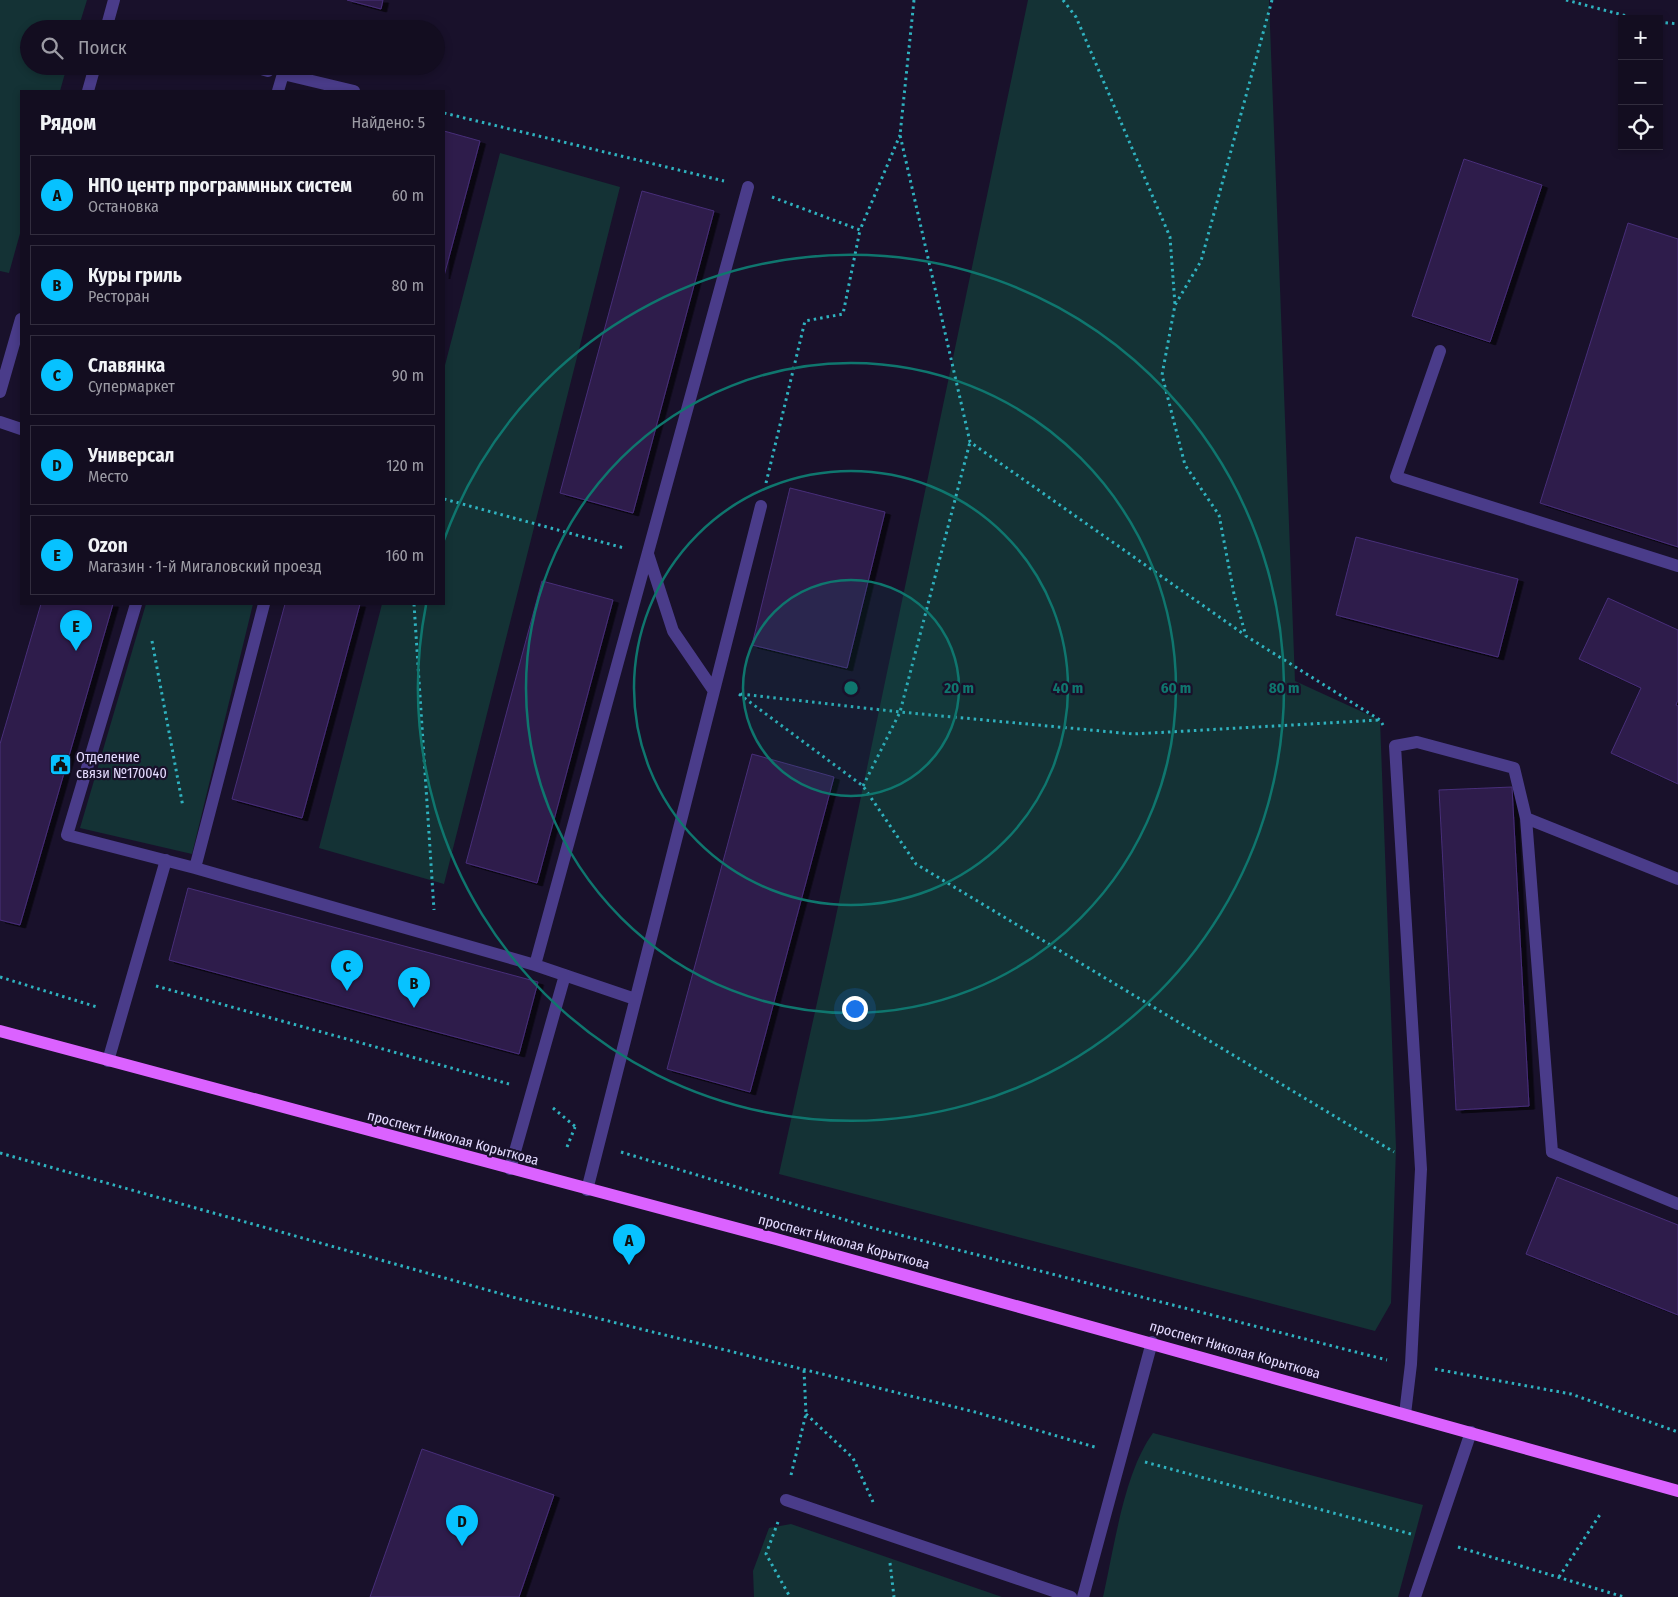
<!DOCTYPE html>
<html lang="ru">
<meta charset="utf-8">
<style>
body{margin:0;font-family:"Fira Sans Condensed",sans-serif;background:#1c1629;color:#f1f3f6}
.controls{position:absolute;right:15px;top:15px;display:grid;overflow:hidden;border-radius:0px;box-shadow:0 2px 8px #0003}
.controls button{width:45px;height:45px;display:grid;place-items:center;padding:0;border:0;border-bottom:1px solid #322d3e;background:#130d20;color:#f1f3f6;font:25px sans-serif}
.you{position:absolute;left:854px;top:1008px;width:18px;height:18px;margin:-12px;border:4px solid #fff;border-radius:50%;background:#1a73e8;box-shadow:0 0 0 8px #1a73e833}
.badge{display:grid;place-items:center;width:32px;height:32px;border-radius:50%;background:#07c2ff;color:#111;font-size:16px;font-weight:700}
.pin{position:absolute;translate:-50% -41px;filter:drop-shadow(0 1px 2px #0008)}
.pin::after{content:'';position:absolute;top:26px;width:18px;height:15px;background:inherit;clip-path:polygon(0 0,100% 0,50% 100%)}
.list{margin:0;padding:0;list-style:none}
h2{display:flex;justify-content:space-between;align-items:center;height:65px;margin:0;padding:0 20px;font-size:21px}
h2 small{font-size:16px;font-weight:400;color:#9d9ca5}
.list li{display:grid;grid-template-columns:32px 1fr auto;gap:15px;align-items:center;box-sizing:border-box;height:80px;margin:0 10px 10px;padding:0 10px;border:1px solid #322d3e;border-radius:0px}
.list b{display:block;font-size:19px;white-space:nowrap}
.list p{margin:0;font-size:16px;white-space:nowrap;color:#9d9ca5}
.list em{font-size:16px;font-style:normal;color:#9d9ca5}
.icon{flex:none;width:28px;height:28px;fill:none;stroke:currentColor;stroke-width:2;stroke-linecap:round;stroke-linejoin:round}
.map{position:relative;flex:none;width:1678px;height:1597px;overflow:hidden}
.search{position:absolute;background:#130d20;box-shadow:0 2px 8px #0003;left:20px;top:20px;width:425px;height:55px;display:flex;align-items:center;gap:12px;box-sizing:border-box;padding:0 18px;border-radius:28px;color:#9d9ca5;font-size:19px}
.panel{position:absolute;background:#130d20;box-shadow:0 2px 8px #0003;left:20px;top:90px;width:425px;height:515px;border-radius:0px}
.map>svg:first-child{display:block}
</style>
<div class="map">
<svg width="1678" height="1597" viewBox="0 0 1678 1597">
<defs>
<filter id="shadow"><feDropShadow dx="5.5" dy="3" stdDeviation="0" flood-color="#0009"/></filter>
</defs>
<rect width="100%" height="100%" fill="#19112b"/>
<path fill="#143235" d="M0,0h87l-9,29h-49v37h38l-7,25h-39v139l-12,43 -9,-2z
M1028,0h241l26,681 85,39 16,428 -5,155 -16,28 -596,-157 53,-239z
M500,153l120,34 -176,697 -125,-36 63,-244h62v-235z
M146,604h107l-61,250 -112,-26z
M1153,1433l270,72 -25,92h-295c11,-48 21,-125 50,-164z
M791,1524l211,73h-248l-1,-26 16,-43z"/>
<path fill="#2d1d4c" stroke="#482e79" filter="url(#shadow)" d="M347,0h36l-2,9z
M444,131l36,10 -36,135z
M1464,159l78,26 -52,157 -78,-26z
M642,191l72,20 -81,302 -73,-20z
M1628,223l50,16v308l-138,-44z
M790,488l95,24 -38,156 -95,-23z
M1356,537l162,42 -20,78 -162,-42z
M542,581l71,19 -76,283 -71,-20z
M1608,598l70,32v70l-2,5 2,1v78l-67,-31 30,-65 -62,-29z
M41,604h72l-93,321 -20,-5v-176z
M285,604h75l-58,214 -70,-19z
M752,754l82,23 -84,315 -83,-23z
M1512,787l17,319 -73,4 -17,-320z
M188,888l350,94 -19,72 -350,-94z
M1557,1177l121,48v90l-152,-61z
M422,1449l132,46 -35,102h-149z"/>
<g fill="none" stroke-linecap="round" stroke-linejoin="round">
<path stroke="#2fb2bf" stroke-width="3" stroke-dasharray="2.5 4" stroke-linecap="butt" d="M914,0l-14,135 70,307 275,193
M1063,0l13,17 94,220 5,68
M1272,0l-71,261 -26,44 -13,70 23,90 34,50 15,79 12,42 134,84 3,5
M1566,0l72,19
M1659,22l19,2
M444,113l280,68
M772,197l88,33 40,-95
M766,483l39,-162 38,-7 17,-84
M444,499l180,49
M414,604l20,306
M152,641l31,166
M739,694l124,92 53,78 478,288
M741,694l159,18 233,22 247,-14
M863,786l37,-74 70,-270
M0,977l97,30
M156,986l353,98
M553,1108l24,20
M567,1147l8,-20
M621,1152l248,75 518,133
M0,1153l516,145 459,114 123,36
M1435,1369l136,25 107,38
M806,1414l47,44 20,44
M1145,1462l266,72
M791,1475l15,-61 -2,-44
M778,1522l-12,32 24,43
M1458,1547l166,50
M890,1563l4,34
M1559,1577l42,-64"/>
<path stroke="#4a3c8a" stroke-width="12" d="M252,66l16,5
M278,91l5,-17 71,17
M1440,351l-44,126 282,89
M0,422l21,7
M648,554l25,77 41,60
M136,604l-69,231 128,33 69,-264
M1526,818l152,61
M195,868l340,97
M635,999l-100,-34 213,-778
M108,1061l58,-201
M510,1169l55,-194
M587,1190l174,-684
M1405,1414l6,-50 10,-195 -26,-423 22,-4 97,26 12,50 26,334 126,52
M786,1500l285,97"/>
<path stroke="#4a3c8a" stroke-width="12" d="M106,29l8,-29
M88,91l7,-25
M0,392l21,-73
M1083,1597l69,-255
M1415,1597l56,-165"/>
<path stroke="#db62ff" stroke-width="12" d="M0,1031l776,208 902,252"/>
</g>
<circle cx="851" cy="688" r="108" fill="#0f766e" fill-opacity=".12"/>
<g fill="none" stroke="#0f766e" stroke-width="2.5">
<circle cx="851" cy="688" r="108"/>
<circle cx="851" cy="688" r="217"/>
<circle cx="851" cy="688" r="325"/>
<path d="M444 540A433 433 0 1 1 426 605"/>
</g>
<defs>
<symbol id="civic-square" viewBox="-11 -11 22 22"><rect x="-9" y="-9" width="18" height="18" rx="4" fill="#07c2ff" stroke="#19112b"/><path d="M-.6-6.5H3V-4.5H.6V-3L4-1V1h2V6H-6V1h2V-1L-.6-3ZM-1.2 2.5V6h2.4V2.5Z" fill="#111"/></symbol>
</defs>
<g fill-rule="evenodd">
<use href="#civic-square" x="48" y="752" width="25" height="25"/>
</g>
<g text-anchor="middle" dominant-baseline="central" stroke-width="4.5" stroke-linejoin="round" paint-order="stroke">
<g font-size="14" fill="#e4dbff" stroke="#19112b" text-anchor="start">
<text x="76" y="757">Отделение<tspan x="76" dy="16">связи №170040</tspan></text>
</g>
<g font-size="14" fill="#e4dbff" stroke="#19112b">
<text transform="translate(453 1138) rotate(15)">проспект Николая Корыткова</text>
<text transform="translate(844 1242) rotate(15)">проспект Николая Корыткова</text>
<text transform="translate(1235 1350) rotate(16)">проспект Николая Корыткова</text>
</g>
</g>
<circle cx="851" cy="688" r="8" fill="#0f766e" stroke="#19112b" stroke-width="2.5"/>
<g font-size="15" text-anchor="middle" font-weight="bold" fill="#0f766e" stroke="#19112b" stroke-width="4.5" stroke-linejoin="round" paint-order="stroke">
<text x="959" y="693">20 m</text>
<text x="1068" y="693">40 m</text>
<text x="1176" y="693">60 m</text>
<text x="1284" y="693">80 m</text>
</g>
</svg>
<div class="controls">
<button>+</button>
<button>−</button>
<button><svg class="icon" aria-label="locate" viewBox="0 0 24 24"><circle cx="12" cy="12" r="6"/><path d="M12 2v4M12 18v4M2 12h4M18 12h4"/></svg></button>
</div>
<div class="you"></div>
<div class="pin badge" style="left:629px;top:1265px">A</div>
<div class="pin badge" style="left:414px;top:1008px">B</div>
<div class="pin badge" style="left:347px;top:991px">C</div>
<div class="pin badge" style="left:462px;top:1546px">D</div>
<div class="pin badge" style="left:76px;top:651px">E</div>
<div class="search"><svg class="icon" aria-label="search" viewBox="0 0 24 24"><circle cx="10" cy="10" r="6"/><path d="M15 15l6 6"/></svg>Поиск</div>
<section class="panel">
<h2>Рядом<small>Найдено: 5</small></h2>
<ul class="list">
<li><span class="badge">A</span><div><b>НПО центр программных систем</b><p>Остановка</p></div><em>60 m</em></li>
<li><span class="badge">B</span><div><b>Куры гриль</b><p>Ресторан</p></div><em>80 m</em></li>
<li><span class="badge">C</span><div><b>Славянка</b><p>Супермаркет</p></div><em>90 m</em></li>
<li><span class="badge">D</span><div><b>Универсал</b><p>Место</p></div><em>120 m</em></li>
<li><span class="badge">E</span><div><b>Ozon</b><p>Магазин · 1-й Мигаловский проезд</p></div><em>160 m</em></li>
</ul>
</section>
</div>
